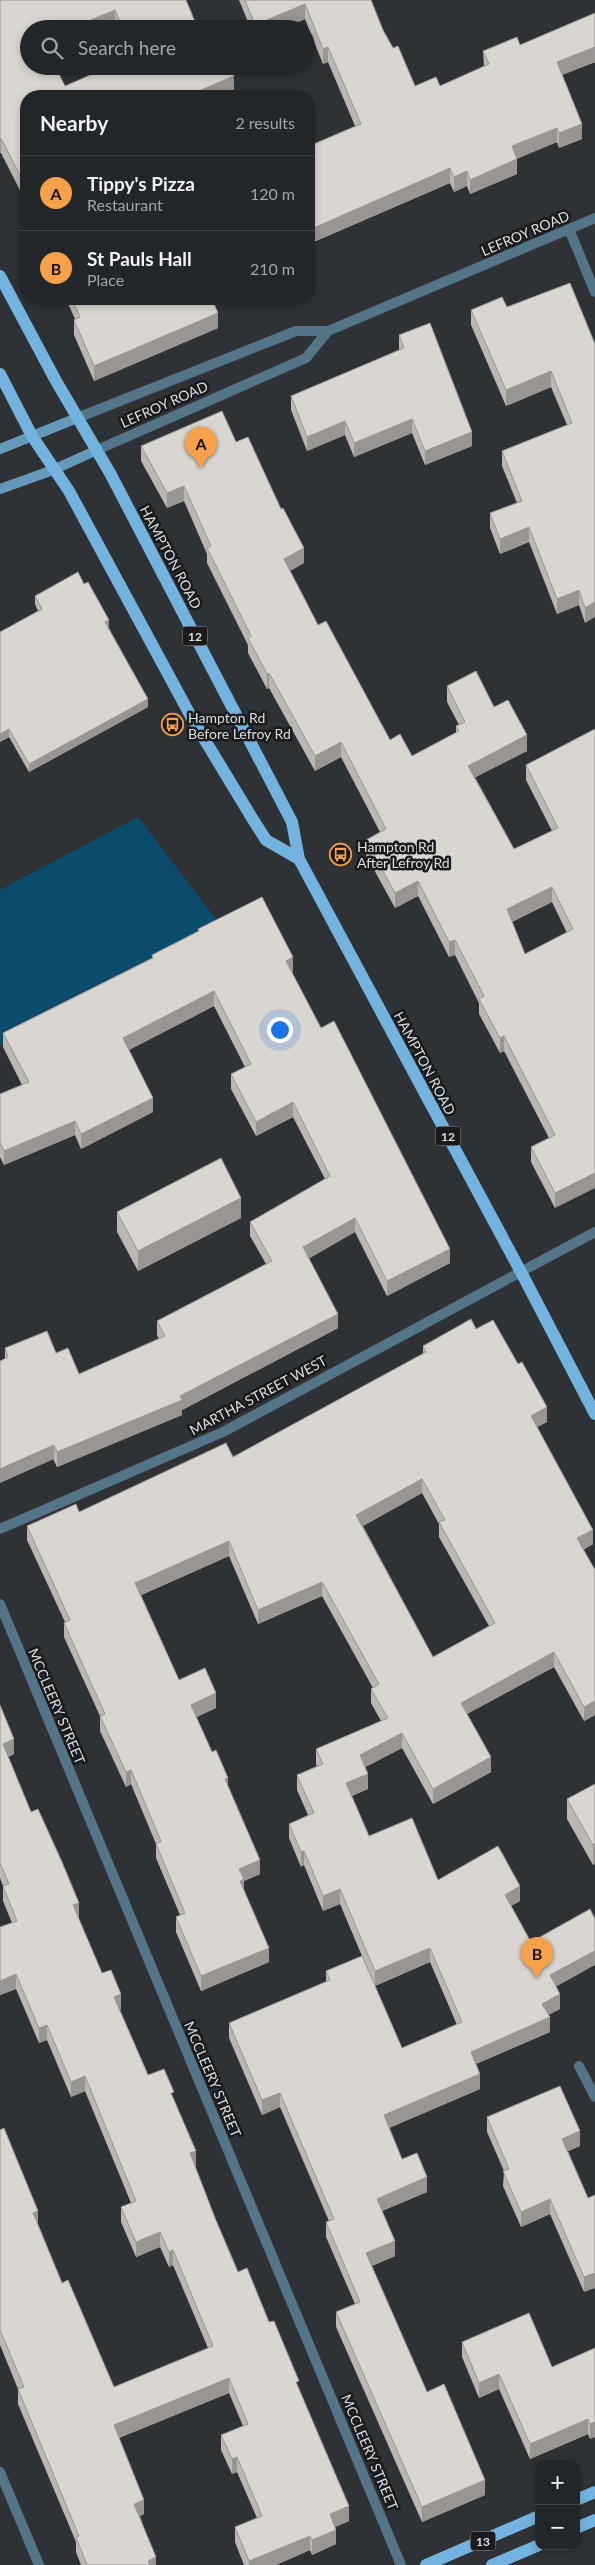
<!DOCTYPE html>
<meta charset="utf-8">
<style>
body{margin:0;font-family:Lato,sans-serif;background:#2a2e30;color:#f1f3f6}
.controls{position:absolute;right:15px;bottom:15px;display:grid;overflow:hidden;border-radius:10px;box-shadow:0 2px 8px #0003}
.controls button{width:45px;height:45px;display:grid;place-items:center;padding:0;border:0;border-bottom:1px solid #3f4345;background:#222628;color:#f1f3f6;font:25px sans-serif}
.you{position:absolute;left:279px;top:1029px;width:18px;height:18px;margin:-12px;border:4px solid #fff;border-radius:50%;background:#1a73e8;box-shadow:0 0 0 8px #1a73e833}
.badge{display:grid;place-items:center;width:32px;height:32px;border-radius:50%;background:#f7a149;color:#111;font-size:16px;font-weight:700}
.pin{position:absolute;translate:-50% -41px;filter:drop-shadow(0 1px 2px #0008)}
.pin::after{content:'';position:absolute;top:26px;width:18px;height:15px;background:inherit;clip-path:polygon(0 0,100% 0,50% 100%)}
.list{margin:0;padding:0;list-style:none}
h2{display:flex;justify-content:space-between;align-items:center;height:65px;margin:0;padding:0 20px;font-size:21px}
h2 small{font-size:16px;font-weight:400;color:#a2a5a8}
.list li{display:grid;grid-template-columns:32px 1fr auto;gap:15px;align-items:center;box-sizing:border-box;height:75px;padding:0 20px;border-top:1px solid #3f4345}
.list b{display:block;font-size:19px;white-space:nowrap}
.list p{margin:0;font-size:16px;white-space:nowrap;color:#a2a5a8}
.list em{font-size:16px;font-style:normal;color:#a2a5a8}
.icon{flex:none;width:28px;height:28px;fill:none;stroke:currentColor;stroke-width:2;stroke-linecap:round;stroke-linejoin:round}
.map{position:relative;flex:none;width:595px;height:2565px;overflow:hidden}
.search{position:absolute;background:#222628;box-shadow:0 2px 8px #0003;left:20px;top:20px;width:295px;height:55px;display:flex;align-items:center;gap:12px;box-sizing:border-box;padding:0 18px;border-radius:28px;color:#a2a5a8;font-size:19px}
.panel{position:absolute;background:#222628;box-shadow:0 2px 8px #0003;left:20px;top:90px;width:295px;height:215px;border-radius:20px}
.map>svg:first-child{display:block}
</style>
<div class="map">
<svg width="595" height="2565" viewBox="0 0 595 2565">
<rect width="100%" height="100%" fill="#2e3235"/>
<path fill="#0b4c6d" d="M138,817l81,106 -219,122v-155z"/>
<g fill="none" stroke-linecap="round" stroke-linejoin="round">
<path stroke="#547488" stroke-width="10" d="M569,229l26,63
M77,418l219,-87h32l267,-113
M97,450l209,-92 22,-27
M0,1529l223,-97 372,-200
M0,1604l401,961
M579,2066l16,31
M0,2472l39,93"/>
<path stroke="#6598b9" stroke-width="10" d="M0,449l77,-31
M0,489l53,-19 44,-20"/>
<path stroke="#72b4df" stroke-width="12" d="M0,276l56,105 54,92 182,349 7,37 222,413 74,142
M0,374l32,62 37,55 125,231 58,96 14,22 33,19
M576,2500l19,-8
M576,2528l19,-8
M426,2565l113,-49
M492,2565l47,-20"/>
</g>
<path fill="#bbb7b3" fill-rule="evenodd" d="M0,0h186l12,29h-81l-2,-5 -11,5h-75l36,57 169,5 -13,5h-195v106l-25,-49z
M239,0h132l12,30 32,56h25l44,-19 -1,-16 37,-6 75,-32v49l-33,13 20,64 -23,9 -2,-6 -40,16v16l-47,20 -3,-8 -13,6 -4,-9 -141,61v-98l46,-20 -27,-64 -5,2 -18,-45 -24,10h-30z
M66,299h160l-12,5 4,24 -124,53 -20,-46v-15l1,-1z
M507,307l87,37 -9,279 -6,-18 -22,9 -28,-72 -29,12 -10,-26v-15l27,-10 -15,-37v-15l65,-26 -16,-38 -45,19 -35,-81v-15z
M399,335l73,111 -47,19 -13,-32 -58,24 -9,-22 -38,16 -16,-41v-14l108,-46z
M236,442l68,121 -14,8 28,54 72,115 22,16 44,-23v-7l3,-1 -12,-23v-16l47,21 33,44 -52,26 39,72 38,-18 -26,-51v-15l69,-36 -40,479 -24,-46v-15l18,-9 -45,-87 -4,2 -21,-39v-11l-24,-48 -6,2 -31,-61 -23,12 -29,-53v-15l14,-8 -39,-75 -26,14 -46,-83 -2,1 -19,-36v-8l-41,-82v-9l-23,-53 -17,7 -26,-47v-15zM552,902l15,31 -42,21 -13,-32z
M35,596l74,32 39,79 -119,65 -20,-35 -9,5 38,-131 -3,-7z
M198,929l95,43 -1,1 29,55 129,235 -63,33 -32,-64 -46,26 29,70 -156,82v5l-125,52 -52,-108v-11l51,5 23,21 80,-35 -2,-4v-14l109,-57 -16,-28v-14l75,-43 -32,-62 -37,19 -25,-47v-15l14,-7 -31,-61 -85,44 24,62 -72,37 -6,-14 -71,30 -4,-8v-63l22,-9 -19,-38v-14l149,-75v-3l46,-24z
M117,1212l124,6 -103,53 -21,-39z
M476,1329l71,93 -10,5 56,117 -10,6 12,20v145l-11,6 -30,-54 -87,47 24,58 -58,32 -31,-56 -37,19 3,22 -16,7 17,40 69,44 82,21 -9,5 45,81 4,22 -12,6 2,17 -74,32 4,25 -91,39 13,31 25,33 -45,19 13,45 -23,10 55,126 58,103 -63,27 -86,-195v-15l19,-8 -29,-67v-15l3,-1 -49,-114 -18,8 -33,-77v-15l97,-41v-11l36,-15 -22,-52 -17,7 -19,-46 -3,2 -12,-29v-14l19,-9 -11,-25v-15l20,-9 -1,-2v-15l65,-28 -10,-18v-14l2,-1 -51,-92 -64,28 -29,-68 -88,39 38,85 37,28 -20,9 32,69 32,88 -16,7v8l25,73 -68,29 -25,-59v-15l4,-2 -24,-57v-14l-25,-60 -5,3 -26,-56v-15l-36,-79v-14l1,-1 -38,-82v-14l52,-14 154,-55 190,-103v-8zM422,1493l17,31v13l50,89 -56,31 -70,-131zM430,1962l27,63 -55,23 -27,-62z
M0,1705l14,49 -6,3 23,55 48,106h-1l24,55 19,36 -1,1 28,65 26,24 22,67h-1l20,52 23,54 31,50 30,67 50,132 -14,6 1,17 -24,11 -2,-5 -34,15h-32l-9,-23v-15l22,-9 -20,-46 -5,2 -11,-24v-15l22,-9 -14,-33 -110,45 25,76 -4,2 16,49h-75l-5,-13v-10l-58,-138v-15l-18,-44v-215l62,153 52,104 94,-39 -35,-83 -4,2 -9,-20 -24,10 -15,-35v-15l10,-4 -46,-112 -14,6 -24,-57 -8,3 -23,-54 -16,6v-68l12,-4 -9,-22v-15l-3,-8z
M595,1784l-2,81 -26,-46v-20z
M487,2117l93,29 -12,5 20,47 -4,94 -34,-78 -29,13 -18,-41 1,-15 -17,-39z
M462,2342l90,25 43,-19 -5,91 -2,-5 -58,25 -31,-70 -20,9 -17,-41z"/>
<path fill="#989592" d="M305,4v15l-24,10h-26v-4z
M115,10v14l-11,5h-35z
M328,47v15l-5,2v-15z
M595,47v15l-38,15v-15z
M234,76v15l-13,5h-34z
M582,124v15l-23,9v-15z
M557,128v14l-45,19v-15z
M1,138v15h-1v-14z
M517,159v15l-47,20v-14z
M450,168v15l-141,61v-14z
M467,171v15l-13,6v-15z
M209,299h17l-17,7z
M218,313v15l-124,53v-15z
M551,371v16l-45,19v-16z
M412,419v14l-58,24v-14z
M345,421v14l-38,16v-14z
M472,432v14l-47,19v-14z
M184,486v15l-17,7v-15z
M529,527v15l-29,12v-15z
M304,548v15l-20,11v-15z
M579,590v15l-22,9v-15z
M595,602v15l-10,6v-15z
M109,620v8l-4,2v-8z
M269,673v15l-2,1v-15z
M148,699v8l-119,65v-8z
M9,729v8l-9,5v-8z
M527,735v16l-59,30v-15z
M341,742v15l-26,14v-15z
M418,881v15l-23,12v-15z
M552,887v15l-45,22v-15z
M455,940v15l-6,2v-15z
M293,957v15l-7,4v-15z
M214,991v15l-91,47v-15z
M504,1036v15l-4,2v-15z
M153,1098v14l-72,37v-15z
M293,1102v15l-37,19v-14z
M75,1121v14l-71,30v-14z
M595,1173v15l-40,20v-15z
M241,1198v20l-103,53v-20z
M355,1218v14l-52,30v-15z
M450,1249v14l-63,33v-15z
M338,1314v14l-156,82v5l-125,52v-15l123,-56z
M547,1407v15l-16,8v-14z
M54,1445v14l-54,24v-14z
M422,1479v14l-66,36v-14z
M593,1530v14l-16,9v-15z
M229,1541v15l-94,42v-15z
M322,1582v14l-64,28v-14z
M554,1652v15l-93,50v-14z
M216,1693v15l-25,12v-15z
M595,1701v14l-11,6v-14z
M402,1733v15l-42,22v-15z
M14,1739v15l-11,5v-15z
M491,1757v15l-58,32v-15z
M131,1770v14l-5,3v-15z
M368,1774v15l-22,9v-15z
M228,1778v14l-3,-13z
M595,1843v21l-2,1v-20z
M304,1851v14l-3,2v-15z
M260,1860v14l-16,7v13l-4,1 -1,-26z
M520,1886v15l-15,8v-14z
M340,1889v15l-17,7v-15z
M79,1903v15l-6,2v-15z
M269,1948v14l-68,29v-15z
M430,1948v14l-55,24v-15z
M595,1951v14l-45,25v-15z
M16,1974v15l-16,6v-14z
M121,1994v15l-7,3v-15z
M560,1994v15l-18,9v-14z
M550,2017v15l-79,34v-14z
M47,2025v15l-8,3v-15z
M480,2074v15l-96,41v-15z
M85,2076v15l-14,6v-15z
M280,2093v14l-18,8v-15z
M580,2131v15l-18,8v-15z
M196,2151v15l-6,2v-15z
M427,2177v15l-50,21v-14z
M550,2199v15l-29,13v-15z
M38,2211v15l-5,-13z
M160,2232v15l-24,10v-15z
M395,2241v15l-29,12v-15z
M173,2250v15l-4,2v-15z
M595,2273v15l-11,4v-15z
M499,2374v15l-20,9v-15z
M229,2378v15l-115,47v-15z
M588,2419v15l-58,25v-15z
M595,2422v15l-5,2v-15z
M237,2457v15l-5,2v-15z
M485,2480v15l-63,27v-15z
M144,2500v14l-10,5v-15z
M349,2506v15l-19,8v-15z
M336,2530v14l-24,11v-15z
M310,2536v14l-34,15h-27v-4z
M156,2557v8h-8v-4z"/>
<path fill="#d9d5d0" stroke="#989592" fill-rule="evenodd" d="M0,0h186l12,29h-75l-8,-19 -46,19h-40v37h26l10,20 46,-20h119l4,10 -47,20h-161v91l-25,-49 -1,1z
M245,0h126l12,30 10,18 5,-2 17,40 21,-9 4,9 49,-22 -6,-13 34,-14 3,8 75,-32v34l-38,15 25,62 -23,9 -2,-5 -45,18 5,13 -47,21 -3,-9 -13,6 -4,-9 -141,62v-84l52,-22 -33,-77 -5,2 -18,-45 -50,21z
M570,283l25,61v258l-10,6 -6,-18 -22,9 -28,-72 -29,12 -10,-26 32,-12 -20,-50 70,-28 -21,-52 -45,19 -35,-80 31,-13 5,10z
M72,299h140l6,14 -124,53 -20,-46 6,-3z
M430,323l42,109 -47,19 -13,-32 -58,24 -9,-22 -38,16 -16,-41 113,-48 -5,-13z
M222,411l14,31 12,-5 33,72 2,-1 21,40 -20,11 34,66 8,-4 64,119 10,-6 12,22 47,-25 -3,-5 9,-4 -18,-36 29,-15 18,36 14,-7 19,35 -59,31 46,83 44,-21 -32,-63 69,-36v444l-40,20 -24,-46 24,-12 -51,-99 -4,2 -21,-39 5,-3 -29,-56 -6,2 -31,-61 -23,12 -29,-53 20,-11 -45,-87 -26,14 -46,-83 -2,1 -19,-36 3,-2 -44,-88 4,-2 -27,-60 -17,7 -26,-47zM552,887l21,42 -48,25 -18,-45z
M78,572l6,12 4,-2 21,38 -4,2 43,77 -119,65 -20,-35 -9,5v-102l42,-23 -7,-13z
M262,897l31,60 -7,4 35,67 13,-7 116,228 -63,32 -32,-63 -52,29 35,67 -158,82 2,4 -125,52 -3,-7 -54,24v-108l8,-4 -3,-9 42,-17 9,22 12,-5 11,26 86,-38 -8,-15 115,-60 -22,-39 80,-46 -37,-74 -37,20 -25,-48 20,-10 -37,-73 -91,47 30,60 -72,36 -6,-13 -71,30 -4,-9v-48l29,-12 -26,-49 150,-75 -1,-3 47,-24 -1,-2z
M221,1158l20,40 -103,53 -21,-39z
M471,1319l5,10 17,-9 25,44 4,-2 25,45 -16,9 62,114 -16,8 18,32v131l-11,6 -30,-55 -93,51 30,54 -58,32 -31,-56 -42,22 8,19 -22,9 23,53 43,-18 26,62 60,-34 22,40 -15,9 26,47 59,-33 5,10v32l-45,24 10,19 -18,10 8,13 -79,35 9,22 -96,41 18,44 15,-6 10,24 -50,22 18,42 -29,12 61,139 17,-8 41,96 -63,27 -86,-195 24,-10 -34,-80 8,-3 -54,-126 -18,7 -33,-77 101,-43 -4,-9 36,-15 40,92 60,-26 -32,-74 -55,23 -35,-82 -17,7 -19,-45 -3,1 -12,-28 25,-11 -17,-38 26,-11 -7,-15 72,-31 -17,-29 8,-5 -57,-102 -64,28 -29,-69 -94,42 44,97 26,-12 11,25 -25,12 21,47 4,-2 12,28 -3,1 35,81 -21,9 5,10 -4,2 29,67 -68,28 -25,-59 9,-4 -29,-69 5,-3 -30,-71 -5,2 -26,-56 5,-2 -41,-91 6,-3 -43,-94 49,-22 3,8 147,-69 7,14 193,-105 -3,-6zM422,1479l23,41 -6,2 56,101 -62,34 -77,-142z
M0,1705l14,34 -11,5 28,68 7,-3 24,53 17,41 -6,2 29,68 9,-3 10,24 -7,3 34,78 16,-6 10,23 -3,1 25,58 -6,2 25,65 23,54 9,-4 22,54 5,-1 25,60 -3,1 53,124 -19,8 6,16 -24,10 -2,-4 -61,25 -14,-34 27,-11 -25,-59 -5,2 -11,-24 27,-11 -19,-46 -115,47 30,75 -10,4 22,53 -8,4 2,4h-63l-11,-28 3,-1 -61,-147 6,-2 -24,-57v-200l4,-2 34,83 -5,2 29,70 6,-3 46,107 99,-41 -40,-96 -4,2 -9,-20 -24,10 -15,-35 15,-6 -51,-125 -14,6 -24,-57 -8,3 -23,-54 -16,7v-54l17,-6 -14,-35 6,-2 -9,-21z
M595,1784v59l-2,2 -26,-46z
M560,2086l20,45 -18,8 26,59 7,-3v78l-11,4 -34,-78 -29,13 -18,-41 6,-2 -22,-52z
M529,2313l23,54 43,-19v74l-5,2 -2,-5 -58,25 -31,-70 -20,9 -17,-41z"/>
<defs>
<symbol id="bus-ring" viewBox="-11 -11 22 22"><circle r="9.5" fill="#181a1b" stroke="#f7a149" stroke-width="1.5"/><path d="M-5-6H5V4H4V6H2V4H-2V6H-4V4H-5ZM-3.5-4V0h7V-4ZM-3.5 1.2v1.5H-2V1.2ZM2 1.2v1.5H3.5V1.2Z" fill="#f7a149"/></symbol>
</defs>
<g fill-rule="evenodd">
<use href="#bus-ring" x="160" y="712" width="25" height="25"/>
<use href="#bus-ring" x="328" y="842" width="25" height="25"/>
</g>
<g text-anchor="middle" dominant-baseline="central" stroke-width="5" stroke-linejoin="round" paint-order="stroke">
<g fill="#181a1b" stroke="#a2a4a6" stroke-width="1">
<rect x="182.5" y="626.5" width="25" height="19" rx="4"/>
<rect x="435.5" y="1126.5" width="25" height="19" rx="4"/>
<rect x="470.5" y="2531.5" width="25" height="19" rx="4"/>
</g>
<g font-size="12" font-weight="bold" fill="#dddfe1">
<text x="195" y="636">12</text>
<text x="448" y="1136">12</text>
<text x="483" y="2541">13</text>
</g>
<g font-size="14" fill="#dddfe1" stroke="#181a1b">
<text transform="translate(525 233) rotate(-23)">LEFROY ROAD</text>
<text transform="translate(164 404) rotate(-24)">LEFROY ROAD</text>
<text transform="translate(171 557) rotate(62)">HAMPTON ROAD</text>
<text transform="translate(425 1063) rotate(62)">HAMPTON ROAD</text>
<text transform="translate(258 1395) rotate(-28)">MARTHA STREET WEST</text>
<text transform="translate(57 1706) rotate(67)">MCCLEERY STREET</text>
<text transform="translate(213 2079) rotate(67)">MCCLEERY STREET</text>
<text transform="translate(370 2452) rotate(67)">MCCLEERY STREET</text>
</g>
<g font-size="14" fill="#dddfe1" stroke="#181a1b" text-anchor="start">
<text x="188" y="717">Hampton Rd<tspan x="188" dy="16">Before Lefroy Rd</tspan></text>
<text x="357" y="846">Hampton Rd<tspan x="357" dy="16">After Lefroy Rd</tspan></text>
</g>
</g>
</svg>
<div class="controls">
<button>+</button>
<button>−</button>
</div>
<div class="you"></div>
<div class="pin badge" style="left:201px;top:468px">A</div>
<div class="pin badge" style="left:537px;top:1978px">B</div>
<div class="search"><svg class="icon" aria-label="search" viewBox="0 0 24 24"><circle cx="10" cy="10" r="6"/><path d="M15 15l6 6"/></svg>Search here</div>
<section class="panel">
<h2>Nearby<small>2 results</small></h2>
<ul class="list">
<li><span class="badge">A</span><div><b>Tippy's Pizza</b><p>Restaurant</p></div><em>120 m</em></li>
<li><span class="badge">B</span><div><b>St Pauls Hall</b><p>Place</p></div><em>210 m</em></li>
</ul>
</section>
</div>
